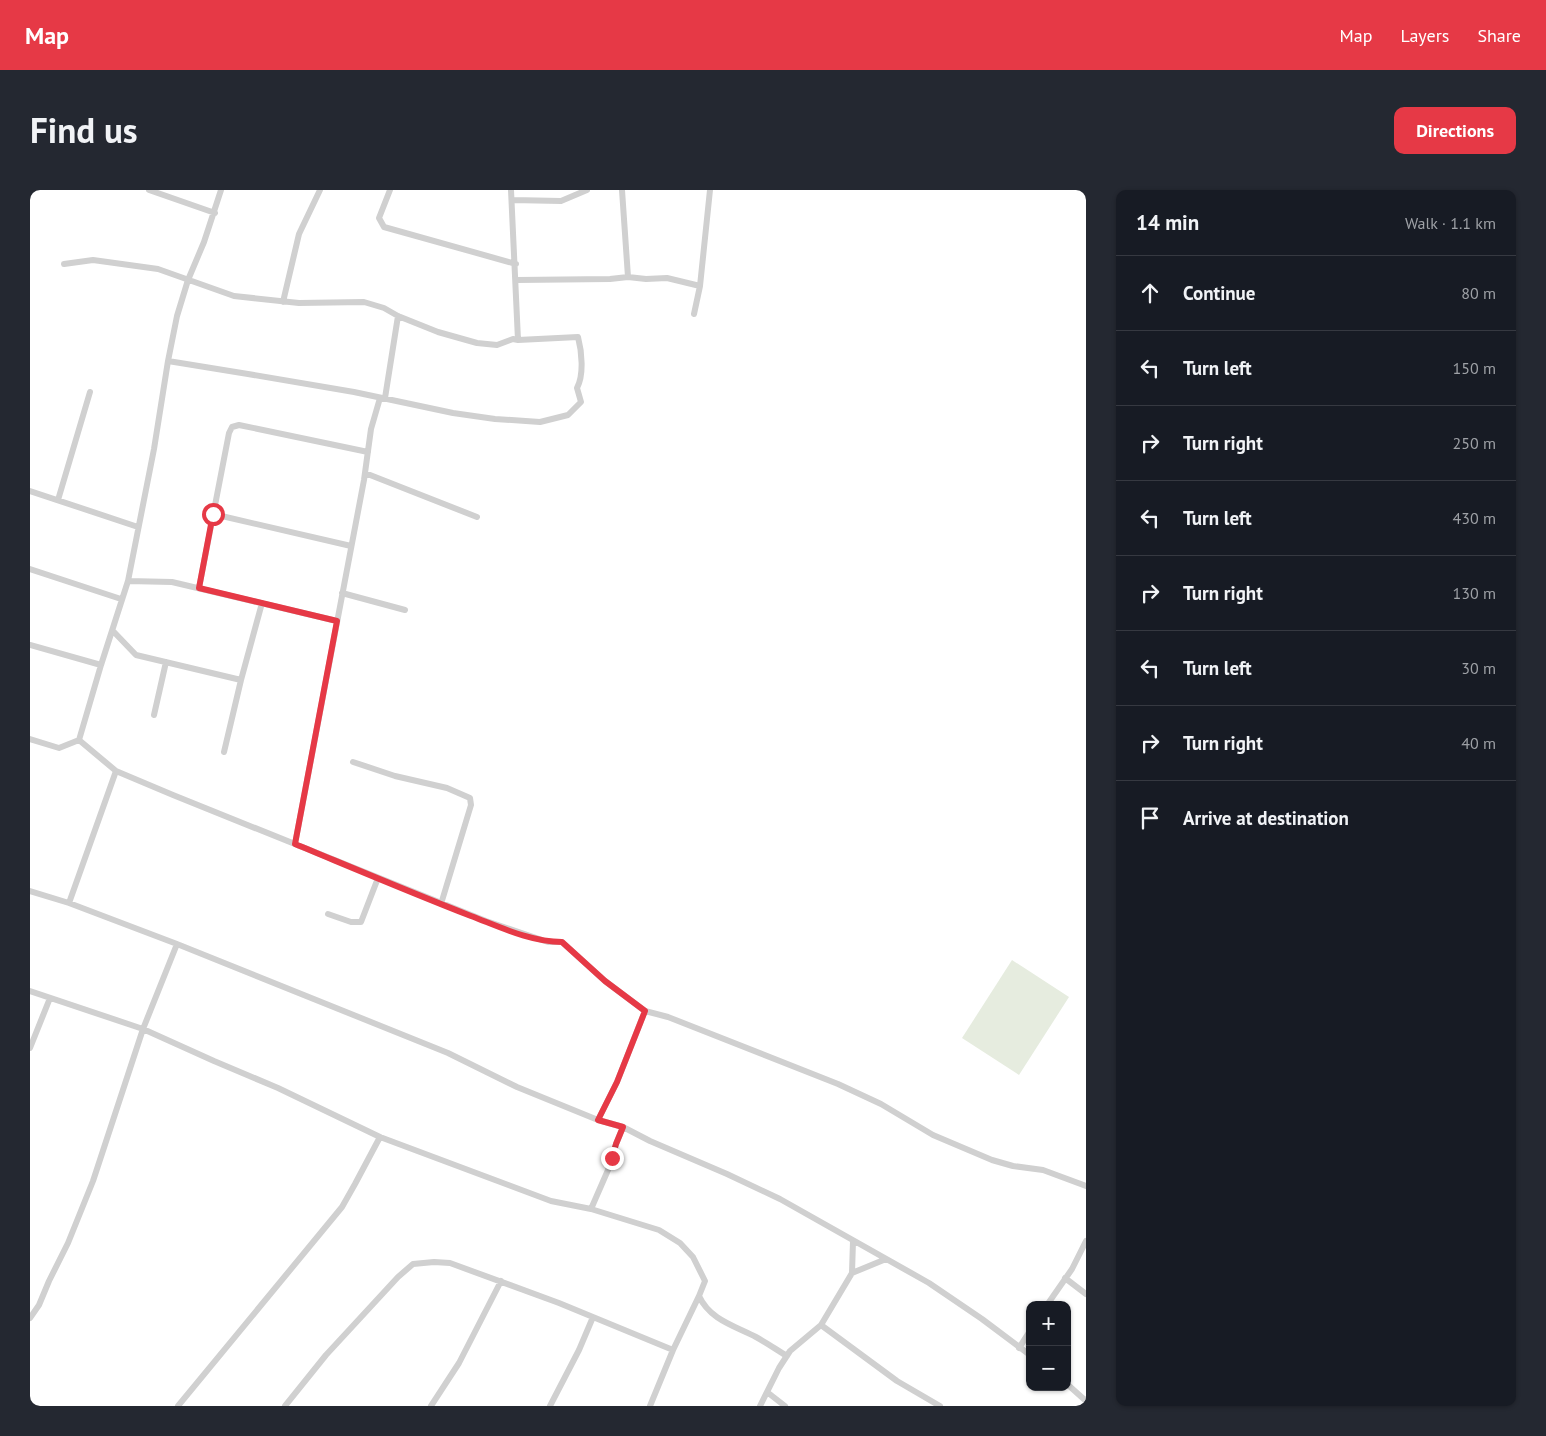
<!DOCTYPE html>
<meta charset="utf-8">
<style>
body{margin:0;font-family:"PT Sans",sans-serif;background:#242831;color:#f1f3f6}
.controls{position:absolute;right:15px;bottom:15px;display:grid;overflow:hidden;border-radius:10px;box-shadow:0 1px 4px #0004}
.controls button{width:45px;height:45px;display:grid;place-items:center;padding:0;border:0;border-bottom:1px solid #363941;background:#171b24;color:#f1f3f6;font:25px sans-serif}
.stop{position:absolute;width:15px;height:15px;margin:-11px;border:4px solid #e63946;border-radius:50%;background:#fff}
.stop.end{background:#e63946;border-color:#fff;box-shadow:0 1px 5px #0008}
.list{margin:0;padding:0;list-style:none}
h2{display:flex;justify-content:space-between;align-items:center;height:65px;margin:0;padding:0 20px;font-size:21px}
h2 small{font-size:16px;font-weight:400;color:#9ea1a6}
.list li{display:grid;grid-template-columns:32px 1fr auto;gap:15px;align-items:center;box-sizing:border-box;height:75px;padding:0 20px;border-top:1px solid #363941}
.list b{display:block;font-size:19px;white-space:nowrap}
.list em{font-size:16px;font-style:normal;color:#9ea1a6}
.icon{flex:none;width:28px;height:28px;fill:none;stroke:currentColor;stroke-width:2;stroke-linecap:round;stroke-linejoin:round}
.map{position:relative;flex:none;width:1056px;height:1216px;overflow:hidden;border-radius:10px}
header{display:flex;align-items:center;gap:30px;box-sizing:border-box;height:70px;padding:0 25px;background:#e63946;color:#fff}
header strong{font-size:24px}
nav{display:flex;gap:28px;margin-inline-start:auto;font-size:18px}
.intro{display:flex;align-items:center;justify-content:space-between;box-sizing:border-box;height:120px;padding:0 30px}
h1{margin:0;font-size:35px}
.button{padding:12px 22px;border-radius:10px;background:#e63946;color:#fff;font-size:18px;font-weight:700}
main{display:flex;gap:30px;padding:0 30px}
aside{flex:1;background:#171b24;border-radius:10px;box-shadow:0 1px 4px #0004}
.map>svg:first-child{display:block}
</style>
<header>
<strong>Map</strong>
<nav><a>Map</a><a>Layers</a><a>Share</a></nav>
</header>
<div class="intro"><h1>Find us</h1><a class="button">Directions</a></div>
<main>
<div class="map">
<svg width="1056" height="1216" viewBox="0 0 1056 1216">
<rect width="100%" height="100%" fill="#fff"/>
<path fill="#e6ecdf" d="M982,770l57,37 -50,78 -57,-37z"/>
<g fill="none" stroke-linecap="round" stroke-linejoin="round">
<path stroke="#d0d0d0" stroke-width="6" d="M119,0l66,23
M360,0l-11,28 5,9 132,37
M481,0l7,150
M592,0l6,87
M482,10l49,1 26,-11
M34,74l29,-4 65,9 76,27 65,7 65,-1 20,6 14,8 40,16 39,11 20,2 16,-6 5,1 60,-3c4,15 6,38 -1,51l4,14 -13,13 -28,7 -45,-3 -42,-6 -99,-21 -106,-18 -80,-13
M487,90l93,-1 18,-2 18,2 21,-1 33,8
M253,112l16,-68 21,-44
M664,124l6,-28 10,-96
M355,208l13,-82
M335,283l112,44
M0,301l108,36
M28,310l32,-108
M183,324l138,32
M0,379l91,30
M98,391l44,1 165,39
M169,398l30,-155 3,-6 7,-2 129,27
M312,403l63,17
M83,441l23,24 105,25
M0,455l71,20
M124,525l12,-53
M0,549l29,9 20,-8 37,31 57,24 313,126 62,21h14l43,39 40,30 23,6 170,67 43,20 52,31 59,25 21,6 30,4 43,16
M49,550l22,-75 27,-84 26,-132 14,-88 9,-45 11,-36 16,-38 17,-52
M194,562l17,-72 21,-77
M323,572l42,14 52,12 23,10 1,7 -30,99
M265,654l69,-364 7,-51 9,-31
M0,701l39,12 108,41 271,109 69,34 81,33 25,7 27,14 77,33 53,25 149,84 53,36 48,36
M39,713l47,-132
M298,724l23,8h10l17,-44
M0,801l113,38 71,32 64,27 102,49 171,64 40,8 68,21 21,13 13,14 12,24 -6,15c11,24 36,30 57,41 11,6 21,13 31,19
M0,858l20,-50
M568,930l19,-38 28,-71
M561,1019l17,-39 8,-26 7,-17
M822,1083l34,-14
M1035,1088l21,16
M1017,1115l25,-36 14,-28
M0,1128l9,-13 10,-24 19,-38 25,-62 50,-152 34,-85
M791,1135l76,56 43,25
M989,1158l11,-17
M1037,1194l19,17
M737,1202l18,14
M148,1216l164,-199 13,-23 25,-47
M255,1216l41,-51 72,-78 15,-13 21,-2 16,1 109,40 114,47
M401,1216l28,-43 42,-82
M520,1216l29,-56 14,-33
M620,1216l23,-56 26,-54
M730,1216l19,-38 11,-17 31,-26 31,-52 1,-32"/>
</g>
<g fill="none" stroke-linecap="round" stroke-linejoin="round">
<path stroke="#e63946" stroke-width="6" d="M183,324l-14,74 138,33 -42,223c58,24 117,49 176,72 29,11 60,26 91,26l43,39 40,30 -28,71 -19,38 25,7 -7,17 -4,14"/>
</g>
</svg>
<div class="controls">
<button>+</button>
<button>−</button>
</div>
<div class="stop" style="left:183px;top:324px"></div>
<div class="stop end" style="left:582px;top:968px"></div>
</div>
<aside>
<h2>14 min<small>Walk · 1.1 km</small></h2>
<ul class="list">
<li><svg class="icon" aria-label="ahead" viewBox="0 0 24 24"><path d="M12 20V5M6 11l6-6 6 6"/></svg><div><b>Continue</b></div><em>80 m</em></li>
<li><svg class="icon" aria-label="left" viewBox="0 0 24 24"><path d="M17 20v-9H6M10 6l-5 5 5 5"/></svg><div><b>Turn left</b></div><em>150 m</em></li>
<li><svg class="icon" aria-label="right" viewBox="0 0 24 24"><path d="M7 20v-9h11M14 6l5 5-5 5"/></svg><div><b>Turn right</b></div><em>250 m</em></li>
<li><svg class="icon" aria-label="left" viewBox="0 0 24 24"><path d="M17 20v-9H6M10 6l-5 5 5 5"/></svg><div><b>Turn left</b></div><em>430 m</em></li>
<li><svg class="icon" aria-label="right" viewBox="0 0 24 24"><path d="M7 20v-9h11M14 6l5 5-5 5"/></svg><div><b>Turn right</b></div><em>130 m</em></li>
<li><svg class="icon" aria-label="left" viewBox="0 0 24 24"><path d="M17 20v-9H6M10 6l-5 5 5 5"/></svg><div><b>Turn left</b></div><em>30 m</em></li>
<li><svg class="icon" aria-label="right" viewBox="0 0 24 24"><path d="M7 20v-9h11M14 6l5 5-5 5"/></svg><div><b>Turn right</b></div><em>40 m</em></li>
<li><svg class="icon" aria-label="arrive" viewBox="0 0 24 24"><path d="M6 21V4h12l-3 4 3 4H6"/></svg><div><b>Arrive at destination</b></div></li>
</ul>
</aside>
</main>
